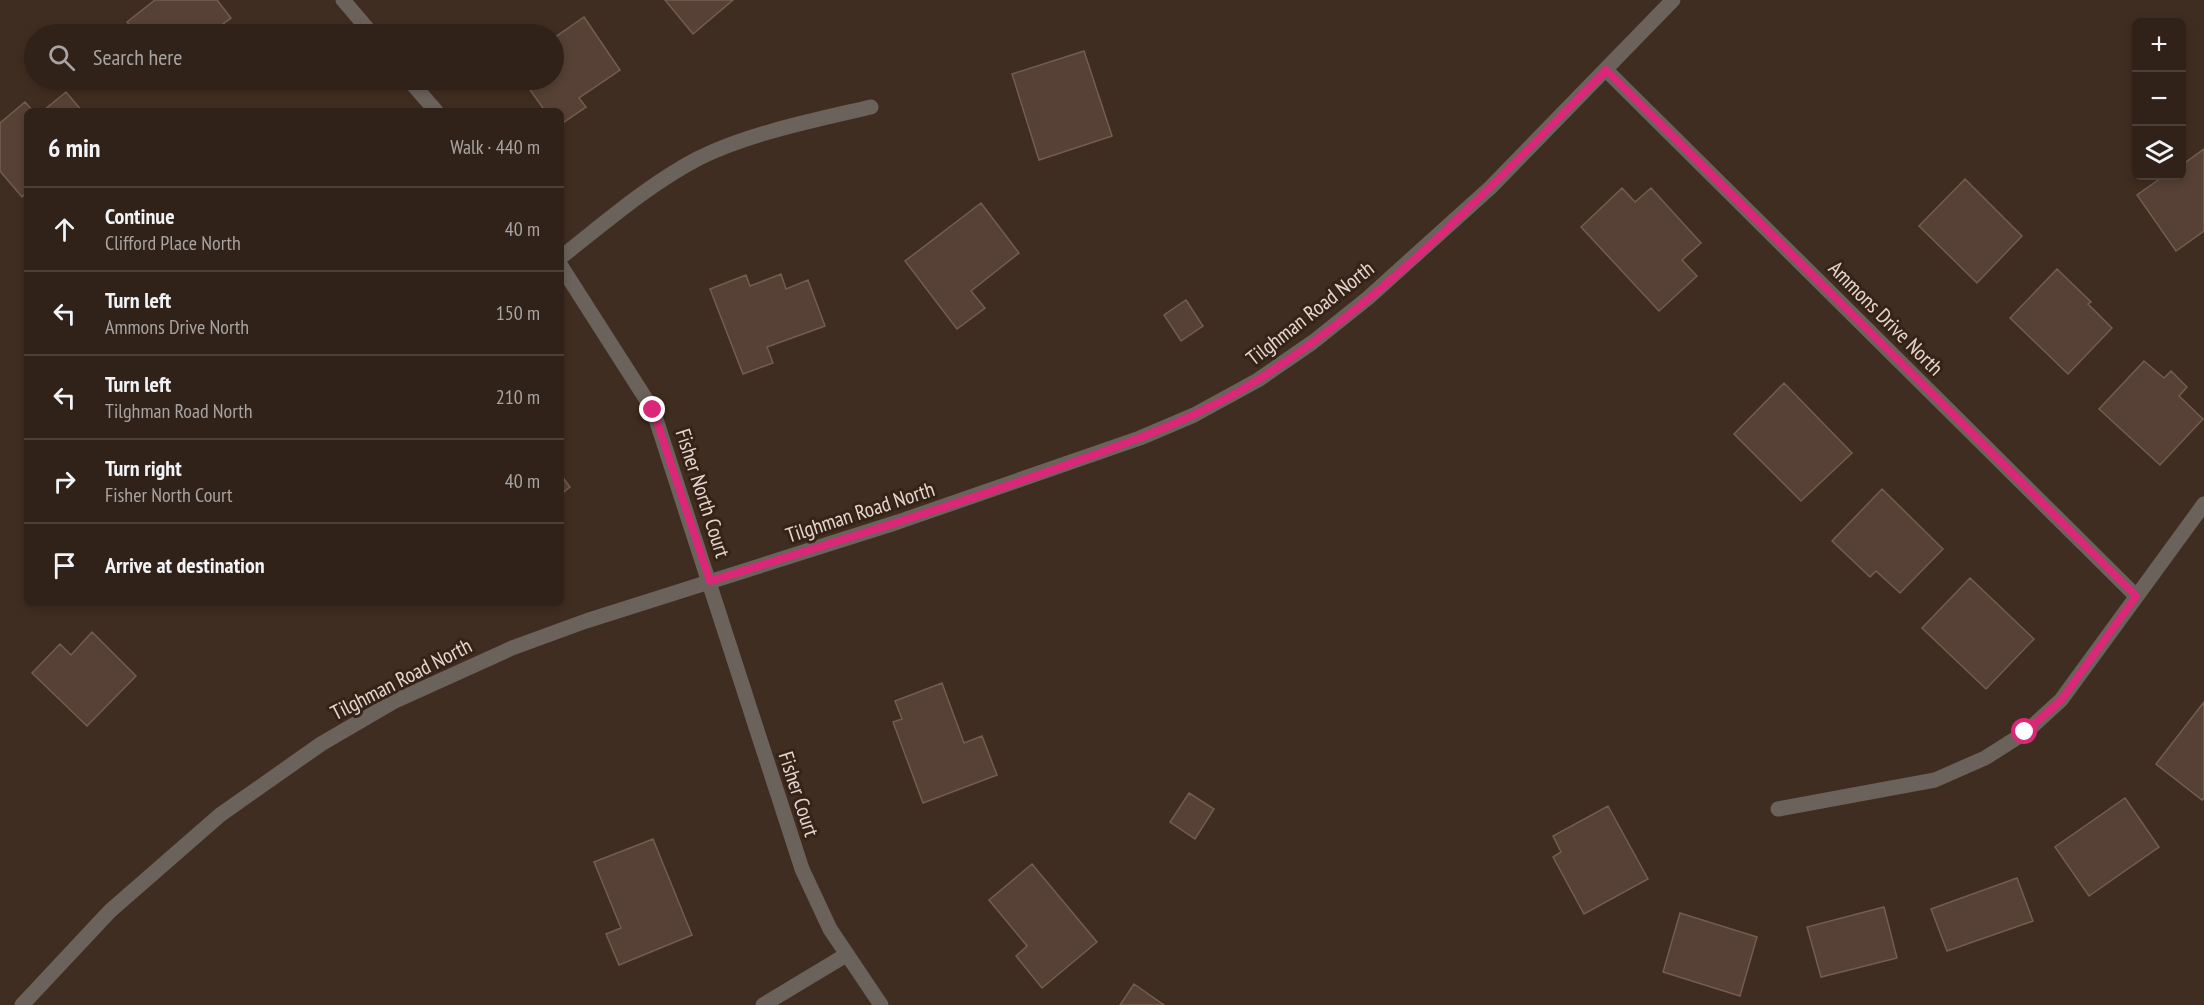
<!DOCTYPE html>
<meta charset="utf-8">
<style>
body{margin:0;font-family:"PT Sans Narrow",sans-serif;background:#3c2f26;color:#f1f3f6}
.controls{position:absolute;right:18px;top:18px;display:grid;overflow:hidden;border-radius:9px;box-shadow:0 3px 9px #0003}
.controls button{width:54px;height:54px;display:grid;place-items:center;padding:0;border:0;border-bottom:2px solid #4b3f38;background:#302219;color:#f1f3f6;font:30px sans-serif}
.stop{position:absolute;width:18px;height:18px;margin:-14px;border:4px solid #db2777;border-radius:50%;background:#fff}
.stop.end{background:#db2777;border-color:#fff;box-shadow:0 2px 6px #0008}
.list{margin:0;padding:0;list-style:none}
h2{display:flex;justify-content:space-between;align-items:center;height:78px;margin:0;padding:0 24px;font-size:26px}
h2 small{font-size:20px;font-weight:400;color:#a8a4a2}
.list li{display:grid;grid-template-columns:39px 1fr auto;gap:18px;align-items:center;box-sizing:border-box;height:84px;padding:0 24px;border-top:2px solid #4b3f38}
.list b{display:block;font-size:22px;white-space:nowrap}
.list p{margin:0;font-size:20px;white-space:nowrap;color:#a8a4a2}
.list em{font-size:20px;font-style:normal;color:#a8a4a2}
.icon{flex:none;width:33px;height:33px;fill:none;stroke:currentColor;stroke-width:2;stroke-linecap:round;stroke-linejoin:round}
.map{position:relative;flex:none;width:2204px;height:1005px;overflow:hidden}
.search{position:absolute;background:#302219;box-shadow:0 3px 9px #0003;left:24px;top:24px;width:540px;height:66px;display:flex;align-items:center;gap:15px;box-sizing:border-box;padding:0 21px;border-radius:33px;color:#a8a4a2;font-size:22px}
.panel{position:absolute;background:#302219;box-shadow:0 3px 9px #0003;left:24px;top:108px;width:540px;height:498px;border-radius:9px}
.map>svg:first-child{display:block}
</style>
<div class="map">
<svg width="2204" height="1005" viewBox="0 0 2204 1005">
<rect width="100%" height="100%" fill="#402d21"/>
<path fill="#574136" stroke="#735d50" stroke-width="1.5" d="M155,0h62l14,18 -22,16h-72l-10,-12z
M665,0h68l-40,34z
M584,17l36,53 -41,28 7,9 -25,17v-13h-16l-22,-31h31v-42z
M1084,51l28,85 -73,24 -27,-86z
M66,92l16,19h-39z
M25,102l8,9h-6v81l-5,5 -22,-26v-48z
M2204,149v82l-28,20 -39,-56 27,-19h18v-11z
M1965,179l57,57 -45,47 -58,-57z
M1622,188l13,14 16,-14 50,55 -19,17 15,16 -38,35 -78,-84z
M981,203l38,50 -48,38 14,17 -28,21 -52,-68z
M2057,269l34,33 -3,2 24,24 -44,46 -58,-56z
M781,274l5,15 22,-9 17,46 -58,21 6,16 -30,11 -33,-85 36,-14 4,11z
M1186,300l17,26 -22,15 -17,-26z
M2144,361l20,17 7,-7 16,16 -8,9 24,23 -43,46 -61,-56z
M1784,383l68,70 -51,48 -67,-67z
M561,475l9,12 -9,7z
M1882,489l61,60 -43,44 -24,-22 -6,6 -38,-36z
M1970,578l64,61 -48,50 -64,-61z
M92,632l44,44 -49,50 -55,-53 28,-29 11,11z
M942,683l22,60 18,-7 15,39 -74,28 -30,-81 9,-3 -7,-18z
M2204,702v96l-2,2 -46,-36z
M1189,793l25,16 -19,30 -25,-17z
M2125,798l34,49 -70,49 -34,-49z
M1608,806l40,73 -64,35 -31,-57 8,-5 -8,-16z
M653,839l39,96 -73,30 -13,-31 15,-6 -27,-66z
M1032,864l65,78 -55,46 -26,-32 11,-10 -38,-46z
M2017,878l16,43 -86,30 -16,-42z
M1884,907l13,51 -76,19 -14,-50z
M1680,913l77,24 -17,59 -77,-24z
M1134,984l30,21h-44z"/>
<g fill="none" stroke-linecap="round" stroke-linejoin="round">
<path stroke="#6b625b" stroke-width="15" d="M343,0l29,34
M1606,70l530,526
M409,80l27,31
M561,257c45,-35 88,-73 138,-99 51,-25 116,-38 172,-51
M561,266l92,144 149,459 28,60 51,76
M1778,809l157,-29 50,-22 41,-26 35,-32 143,-196
M22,1005l88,-94 110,-96 101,-71 72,-42 119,-54 74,-27 312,-99 242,-84 54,-23 64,-35 55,-38 55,-44 123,-111 182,-187
M763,1005l83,-50"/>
</g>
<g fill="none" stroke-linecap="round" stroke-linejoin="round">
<path stroke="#db2777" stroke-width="8" d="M653,410l57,171c119,-37 239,-74 356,-116 66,-24 134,-48 193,-86 131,-83 239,-200 347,-309l530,526 -75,104 -36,32"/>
</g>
<g text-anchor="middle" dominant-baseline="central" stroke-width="6" stroke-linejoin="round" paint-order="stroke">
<g font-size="21" fill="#e3d6cf" stroke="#362317">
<text transform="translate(1310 313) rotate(-38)">Tilghman Road North</text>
<text transform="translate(1886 318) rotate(45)">Ammons Drive North</text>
<text transform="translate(703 493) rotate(72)">Fisher North Court</text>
<text transform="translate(860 512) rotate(-18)">Tilghman Road North</text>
<text transform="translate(401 679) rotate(-27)">Tilghman Road North</text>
<text transform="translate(799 794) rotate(72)">Fisher Court</text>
</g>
</g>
</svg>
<div class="controls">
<button>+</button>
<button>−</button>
<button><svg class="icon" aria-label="layers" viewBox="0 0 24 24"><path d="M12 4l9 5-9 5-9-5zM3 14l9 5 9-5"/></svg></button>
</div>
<div class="stop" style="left:2025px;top:732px"></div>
<div class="stop end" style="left:653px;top:410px"></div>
<div class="search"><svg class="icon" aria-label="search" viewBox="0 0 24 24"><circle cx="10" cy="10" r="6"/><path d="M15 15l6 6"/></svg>Search here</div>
<section class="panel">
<h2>6 min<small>Walk · 440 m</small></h2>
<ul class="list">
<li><svg class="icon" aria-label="ahead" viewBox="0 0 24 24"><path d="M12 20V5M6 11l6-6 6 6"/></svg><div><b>Continue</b><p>Clifford Place North</p></div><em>40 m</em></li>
<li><svg class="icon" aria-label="left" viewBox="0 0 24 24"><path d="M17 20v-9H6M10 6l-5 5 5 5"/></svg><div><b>Turn left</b><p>Ammons Drive North</p></div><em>150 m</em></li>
<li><svg class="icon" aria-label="left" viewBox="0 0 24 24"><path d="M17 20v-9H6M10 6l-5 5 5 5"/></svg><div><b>Turn left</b><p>Tilghman Road North</p></div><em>210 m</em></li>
<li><svg class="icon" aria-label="right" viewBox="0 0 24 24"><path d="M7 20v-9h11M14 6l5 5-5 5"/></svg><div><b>Turn right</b><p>Fisher North Court</p></div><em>40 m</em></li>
<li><svg class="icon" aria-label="arrive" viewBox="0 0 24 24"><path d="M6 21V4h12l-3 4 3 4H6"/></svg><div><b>Arrive at destination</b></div></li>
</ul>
</section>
</div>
